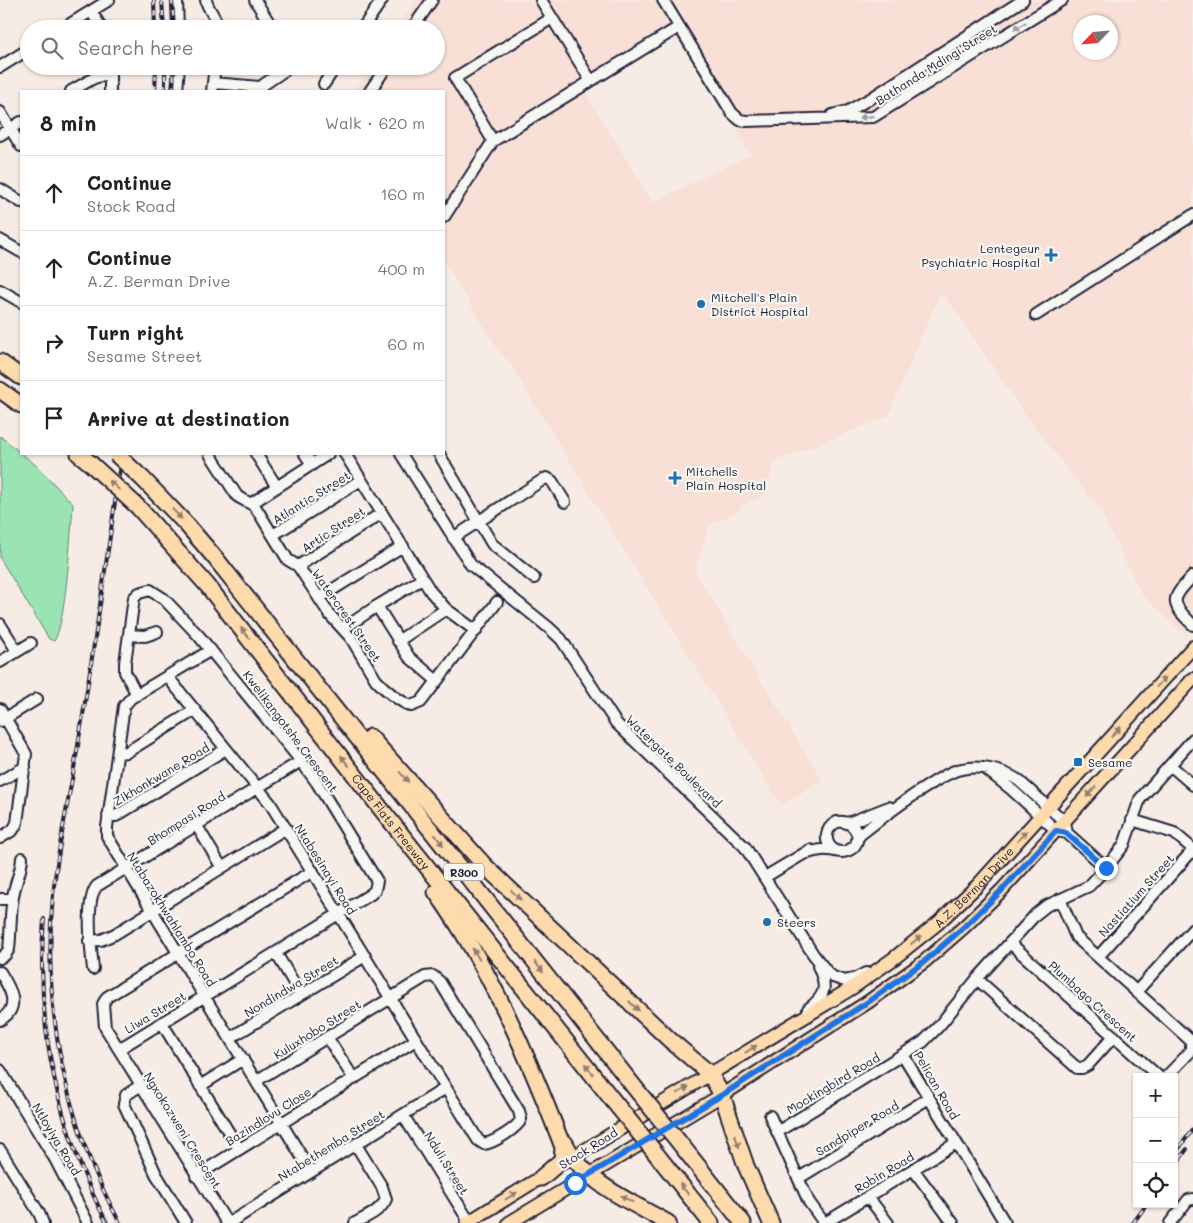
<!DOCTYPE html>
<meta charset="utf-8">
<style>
body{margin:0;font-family:Mali,sans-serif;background:#f6f6f6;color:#222}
.controls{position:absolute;right:15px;bottom:15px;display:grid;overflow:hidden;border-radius:0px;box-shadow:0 1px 4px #0004}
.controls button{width:45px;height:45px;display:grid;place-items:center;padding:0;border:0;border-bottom:1px solid #e0e0e0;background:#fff;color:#222;font:25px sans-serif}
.compass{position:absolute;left:1073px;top:15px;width:45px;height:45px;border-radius:50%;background:#fff;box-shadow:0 1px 4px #0004;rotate:244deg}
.stop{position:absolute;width:15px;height:15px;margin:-11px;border:4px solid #1a73e8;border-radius:50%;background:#fff}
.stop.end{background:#1a73e8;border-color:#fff;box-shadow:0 1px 5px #0008}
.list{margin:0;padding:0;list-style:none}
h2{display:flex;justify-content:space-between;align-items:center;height:65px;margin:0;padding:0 20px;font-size:21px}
h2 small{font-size:16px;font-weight:400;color:#767676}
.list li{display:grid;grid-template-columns:32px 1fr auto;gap:15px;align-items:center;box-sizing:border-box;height:75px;padding:0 20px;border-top:1px solid #e0e0e0}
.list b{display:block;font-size:19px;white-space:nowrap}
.list p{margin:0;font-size:16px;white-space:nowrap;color:#767676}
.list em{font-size:16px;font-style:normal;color:#767676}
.icon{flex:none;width:28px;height:28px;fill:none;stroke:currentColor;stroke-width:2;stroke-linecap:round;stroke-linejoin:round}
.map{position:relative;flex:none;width:1193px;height:1223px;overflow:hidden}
.search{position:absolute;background:#fff;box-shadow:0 1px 4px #0004;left:20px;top:20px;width:425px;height:55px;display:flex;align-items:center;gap:12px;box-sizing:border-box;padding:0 18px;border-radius:28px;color:#767676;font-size:19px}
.panel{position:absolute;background:#fff;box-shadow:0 1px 4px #0004;left:20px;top:90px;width:425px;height:365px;border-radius:0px}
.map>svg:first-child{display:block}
</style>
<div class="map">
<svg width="1193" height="1223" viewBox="0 0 1193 1223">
<rect width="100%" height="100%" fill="#f7ece5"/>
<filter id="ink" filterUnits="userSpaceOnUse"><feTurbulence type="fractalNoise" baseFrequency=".02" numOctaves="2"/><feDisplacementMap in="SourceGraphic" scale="10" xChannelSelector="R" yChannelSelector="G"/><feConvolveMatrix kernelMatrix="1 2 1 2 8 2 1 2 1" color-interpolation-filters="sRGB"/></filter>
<g filter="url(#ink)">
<path fill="#f8e0d6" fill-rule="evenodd" d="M416,0h777v617h-3l-5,5 2,15 -45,-42 -43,-86 -72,-91 -75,-112 -12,-13 -52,124 -112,44 -12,34 -24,12 1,3 -31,15 -15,47 127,208 -41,26 -275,-448h-3l-59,-97v-170h-90l17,-25h65v-37h-39zM1080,22h30v30h-30zM670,40l12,3 53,84 15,28 -97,47 -68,-110z"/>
<path fill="#9ae4b3" stroke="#5e8377" d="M0,436l38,31 35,37c-2,25 -7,121 -19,137l-5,-2 -49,-81z"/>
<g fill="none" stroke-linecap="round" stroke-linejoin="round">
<defs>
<path id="minor" d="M177,0l1,29
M206,0c2,11 12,18 12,29
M255,0l18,29
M541,0l50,81
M663,0l69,113 8,7 6,1 127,-4 189,-117
M91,11l11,18
M62,29l47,-29
M362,29l20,-29
M412,29l20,-29
M0,67l29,-18
M213,83l47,4 31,-21
M324,84l12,-18
M71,91l23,-13 16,-4v17
M177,91l2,-25
M212,91l3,-25
M370,91l17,-25
M0,112l21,34
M832,115l16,-4 25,-14 150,-97
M0,135l21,-13
M493,141l-38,-63 97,-60
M0,189l21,13
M444,217l49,-76 186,-114
M0,240l21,12
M0,290l21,12
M1036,315l157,-100
M210,454l27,42c6,5 14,6 19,12l32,52 10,6 32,49 21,23 25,42c9,10 23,21 35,26l10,-4 76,-100
M256,454l21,33
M305,454l7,11
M345,454l86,138 15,17 30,22
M401,454l70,111 77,62 13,12 55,84 129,124 68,107 15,19 5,4 12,4 11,-3 10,-5
M439,454l53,90 42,34
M252,503l76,-49
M273,535l88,-55
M453,538l91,-59 3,-1 5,3 13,21
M298,566l84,-53
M1193,576c-22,23 -24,26 0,49
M319,598l84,-52
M377,606l32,51 28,24
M0,624l17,27
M343,629l34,-23 45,-27
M129,635l16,1 12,-4
M398,641l48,-32
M211,650l-80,48 -7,8 -17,121v9l204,336
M0,662l31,-19
M167,676l103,127 208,337 6,4c9,-1 34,-16 37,-25l-2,-8 -79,-129 -7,-6 -8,1 -169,104
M0,709l26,45 -9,69 -4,7 -13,8
M1,721l36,-22
M118,753l9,-1 68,-42
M1170,765l23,20
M987,770l24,19 46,42 10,2 39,35
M0,781l25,-14
M108,816h8l110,-67
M1132,820l42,13 19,16
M848,823l41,-16
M197,826l25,42
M857,839l4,-5c24,-19 47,-36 73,-52 9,-5 18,-12 28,-13 19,-4 40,1 56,11l47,42 2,11
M804,854c8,-2 16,-5 24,-4 7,0 13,4 19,1 19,-7 10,-32 -10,-29 -12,6 -14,20 -3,28
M765,877l45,-27
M0,899h12
M1060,899l16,38 115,104v10l-25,26
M89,941l12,-1 14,-6 171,-106
M1010,943l149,134
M276,953l25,42
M1098,957l95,-107
M0,958l5,-3 4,-6c2,-17 1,-35 4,-52 2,-15 8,-23 9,-39
M93,969c-2,-18 -8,-70 4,-83l204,-125
M0,972c10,16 22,35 0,48
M977,979l100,89h5l6,-3 26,-29
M1136,992l57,-63
M808,1009c19,-14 19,-23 10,-43
M162,1023l77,126
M327,1037l27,42
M230,1038l135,-82
M119,1049l252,-155 4,-4 2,-9 -60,-98 -16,-22 -102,-125 -35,-37 -14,-9 -11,3 -5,5 -9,65v9l12,23
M903,1055l102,168
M0,1070l55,89 33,64
M141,1085l-15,10 -2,9 32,70 30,49
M200,1086l43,-27
M403,1115l67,108
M770,1116l39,86 15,21
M777,1132l146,-90 16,-16 38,-47 59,-65 10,-8 43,-20 17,-18 18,-23 16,-46 53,-60
M0,1150l39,63 4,10
M913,1169l40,54
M196,1176l220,-136
M799,1178l130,-80
M868,1197l20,26
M227,1223l-122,-196 -2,-23 4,-7 206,-126
M229,1223l217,-135
M355,1223c11,-6 26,-12 31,-24l-4,-12 -26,-42
M825,1223l131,-80
M1170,1223l18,-23 5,-1"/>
<g id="major">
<path id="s1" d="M567,1161l285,-173 41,-29 45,-36 40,-38 215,-238"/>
<path d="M467,1223l81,-50"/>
<path d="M509,1223l213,-128 146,-93 57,-41 39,-34 37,-36 192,-212"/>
</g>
<g id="highway">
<path d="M0,362l21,15"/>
<path d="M0,390l21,15"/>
<path d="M79,454l11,9"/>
<path d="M143,479l44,46 29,34 423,534"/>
<path id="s2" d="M138,507l69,78 178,229 234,294"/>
<path d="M370,737l115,129 185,174 40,34 12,21 24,71 25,57"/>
<path d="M436,892c55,77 93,167 127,255l-1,13 -21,18"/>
<path d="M678,1141l65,82"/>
<path d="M565,1143c17,39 67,59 103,80"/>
<path d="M657,1155l54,68"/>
</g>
</defs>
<use href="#minor" stroke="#22223b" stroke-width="14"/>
<use href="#major" stroke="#22223b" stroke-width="16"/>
<use href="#highway" stroke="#22223b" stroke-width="19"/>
<use href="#minor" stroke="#f6f6f2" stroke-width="10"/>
<use href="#major" stroke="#fedbac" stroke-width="12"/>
<use href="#highway" stroke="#fedbac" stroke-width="15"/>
<defs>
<path id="rail" d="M154,0l1,29
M162,0l2,29
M172,0l2,29
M155,91l1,-25
M165,91v-25
M173,91l1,-25
M44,919c-9,105 14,211 63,304
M1174,1155l19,-26
M1174,1167l13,-18
M120,1223c-55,-100 -78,-215 -67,-328 5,-52 18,-104 26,-156 16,-95 29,-190 43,-285
M1133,1223l14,-19"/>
</defs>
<use href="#rail" stroke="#22223b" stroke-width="4"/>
<use href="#rail" stroke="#f6f6f2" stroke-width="2" stroke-dasharray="5.5" stroke-linecap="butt"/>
<defs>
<path id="highway-bridge" d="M116,454l27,25
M90,463l48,44
M639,1093l39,48
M619,1108l38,47"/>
</defs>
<use href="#highway-bridge" stroke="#22223b" stroke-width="19" stroke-linecap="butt"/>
<use href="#highway-bridge" stroke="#fedbac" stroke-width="15"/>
</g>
<defs><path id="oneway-solid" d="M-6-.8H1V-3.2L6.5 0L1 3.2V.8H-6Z" transform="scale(1.25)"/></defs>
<g fill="#9797a0">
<use href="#oneway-solid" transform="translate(1020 26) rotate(148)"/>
<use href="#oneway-solid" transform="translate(866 117) rotate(173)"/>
</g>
<g fill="#907e74">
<use href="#oneway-solid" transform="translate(114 485) rotate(-137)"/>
<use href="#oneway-solid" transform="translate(177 514) rotate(47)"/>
<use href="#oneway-solid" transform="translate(245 633) rotate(-128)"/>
<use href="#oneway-solid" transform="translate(1161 682) rotate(-48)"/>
<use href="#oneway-solid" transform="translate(1116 732) rotate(-48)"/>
<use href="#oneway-solid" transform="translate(345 761) rotate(-128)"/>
<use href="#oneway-solid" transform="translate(404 777) rotate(48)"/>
<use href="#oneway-solid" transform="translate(1091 792) rotate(132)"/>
<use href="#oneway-solid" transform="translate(1022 836) rotate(-48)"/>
<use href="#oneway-solid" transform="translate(439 840) rotate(52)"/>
<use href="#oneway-solid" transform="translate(516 895) rotate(44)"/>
<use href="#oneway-solid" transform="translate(916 940) rotate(-39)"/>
<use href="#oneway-solid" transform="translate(476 954) rotate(-120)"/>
<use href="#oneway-solid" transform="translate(539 967) rotate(52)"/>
<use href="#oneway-solid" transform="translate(634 1006) rotate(44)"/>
<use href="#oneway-solid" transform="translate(751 1049) rotate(-32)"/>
<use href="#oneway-solid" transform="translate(589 1069) rotate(-129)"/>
<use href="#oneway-solid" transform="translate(683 1090) rotate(-31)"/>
<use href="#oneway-solid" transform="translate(737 1141) rotate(71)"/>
<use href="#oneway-solid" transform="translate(684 1189) rotate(-128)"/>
<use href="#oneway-solid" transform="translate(511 1196) rotate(-32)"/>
<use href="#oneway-solid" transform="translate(627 1199) rotate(-150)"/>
</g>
</g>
<g fill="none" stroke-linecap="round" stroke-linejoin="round" filter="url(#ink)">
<path stroke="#1a73e8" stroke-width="6" d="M575,1183l147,-88 146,-93 57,-41 39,-34 37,-36 55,-60 10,2 40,35"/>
</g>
<g fill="#1f6fb2" stroke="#f6f6f2" stroke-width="2">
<path d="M1048.5 247.5h5v5h5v5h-5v5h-5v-5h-5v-5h5z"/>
<circle cx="701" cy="304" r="5"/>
<path d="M672.5 470.5h5v5h5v5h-5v5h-5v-5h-5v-5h5z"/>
<rect x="1073" y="757" width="10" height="10" rx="2.5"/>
<circle cx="767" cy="922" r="5"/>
</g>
<g text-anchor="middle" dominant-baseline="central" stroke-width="4.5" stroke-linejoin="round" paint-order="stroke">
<rect fill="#f6f6f2" stroke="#626272" stroke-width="1" x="444" y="863.5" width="40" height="17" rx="4"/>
<g font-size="11" font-weight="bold" fill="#22223b">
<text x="464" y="872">R300</text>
</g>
<g font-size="12" fill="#22223b" stroke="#f6f6f2">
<text transform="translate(936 64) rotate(-32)">Bathanda Mdingi Street</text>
<text transform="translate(311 497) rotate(-32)">Atlantic Street</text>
<text transform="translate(333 529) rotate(-33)">Artic Street</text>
<text transform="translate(347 615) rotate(55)">Watercrest Street</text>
<text transform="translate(291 731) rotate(53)">Kwelikangotshe Crescent</text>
<text transform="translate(674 761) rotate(44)">Watergate Boulevard</text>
<text transform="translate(161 774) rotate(-31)">Zikhonkwane Road</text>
<text transform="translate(186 818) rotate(-32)">Bhompasi Road</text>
<text stroke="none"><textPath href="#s2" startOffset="404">Cape Flats Freeway</textPath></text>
<text transform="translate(326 869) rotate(58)">Ntabesinayi Road</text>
<text stroke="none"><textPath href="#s1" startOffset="492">A.Z. Berman Drive</textPath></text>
<text transform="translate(1136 895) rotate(-48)">Nastiatium Street</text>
<text transform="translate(172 919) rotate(58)">Ntabazokhwahlambo Road</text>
<text transform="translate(291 986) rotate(-31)">Nondindwa Street</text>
<text transform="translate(1093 1001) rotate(42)">Plumbago Crescent</text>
<text transform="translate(155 1012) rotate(-31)">Liwa Street</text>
<text transform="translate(317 1029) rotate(-32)">Kuluxhobo Street</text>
<text transform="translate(833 1083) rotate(-31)">Mockingbird Road</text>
<text transform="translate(937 1085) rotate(60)">Pelican Road</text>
<text transform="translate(268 1116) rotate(-32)">Bazindlovu Close</text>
<text transform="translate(857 1128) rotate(-31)">Sandpiper Road</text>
<text transform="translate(183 1130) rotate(58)">Ngxokozweni Crescent</text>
<text transform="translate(57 1139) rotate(59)">Ntloyiya Road</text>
<text transform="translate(331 1145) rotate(-32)">Ntabethemba Street</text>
<text transform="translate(588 1148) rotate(-32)">Stock Road</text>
<text transform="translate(447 1163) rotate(58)">Nduli Street</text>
<text transform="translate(884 1172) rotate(-31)">Robin Road</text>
</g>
<g font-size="12" fill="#22223b" stroke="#f6f6f2" text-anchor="start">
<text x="1040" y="248" text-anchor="end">Lentegeur<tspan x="1040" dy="14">Psychiatric Hospital</tspan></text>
<text x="711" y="297">Mitchell's Plain<tspan x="711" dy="14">District Hospital</tspan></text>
<text x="686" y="471">Mitchells<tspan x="686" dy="14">Plain Hospital</tspan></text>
<text x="1088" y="762">Sesame</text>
<text x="777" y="922">Steers</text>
</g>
</g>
</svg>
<div class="controls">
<button>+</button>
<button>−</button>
<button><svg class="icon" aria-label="locate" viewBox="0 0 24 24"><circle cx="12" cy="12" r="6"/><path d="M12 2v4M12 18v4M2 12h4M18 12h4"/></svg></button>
</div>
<svg class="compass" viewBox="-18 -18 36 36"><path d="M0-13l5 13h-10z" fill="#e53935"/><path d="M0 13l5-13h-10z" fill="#767676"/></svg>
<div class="stop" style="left:575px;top:1183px"></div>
<div class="stop end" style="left:1106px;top:868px"></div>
<div class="search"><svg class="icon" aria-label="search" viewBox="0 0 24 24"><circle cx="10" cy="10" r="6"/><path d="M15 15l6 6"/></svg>Search here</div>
<section class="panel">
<h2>8 min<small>Walk · 620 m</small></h2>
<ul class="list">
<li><svg class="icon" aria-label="ahead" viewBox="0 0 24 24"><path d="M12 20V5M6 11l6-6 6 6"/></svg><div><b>Continue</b><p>Stock Road</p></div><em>160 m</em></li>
<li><svg class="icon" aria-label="ahead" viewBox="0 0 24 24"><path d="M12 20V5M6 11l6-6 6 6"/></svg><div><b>Continue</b><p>A.Z. Berman Drive</p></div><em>400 m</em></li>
<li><svg class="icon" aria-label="right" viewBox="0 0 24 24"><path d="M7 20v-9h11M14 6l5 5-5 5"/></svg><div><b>Turn right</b><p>Sesame Street</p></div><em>60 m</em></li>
<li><svg class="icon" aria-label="arrive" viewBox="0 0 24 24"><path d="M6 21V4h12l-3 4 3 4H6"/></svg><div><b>Arrive at destination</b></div></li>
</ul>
</section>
</div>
